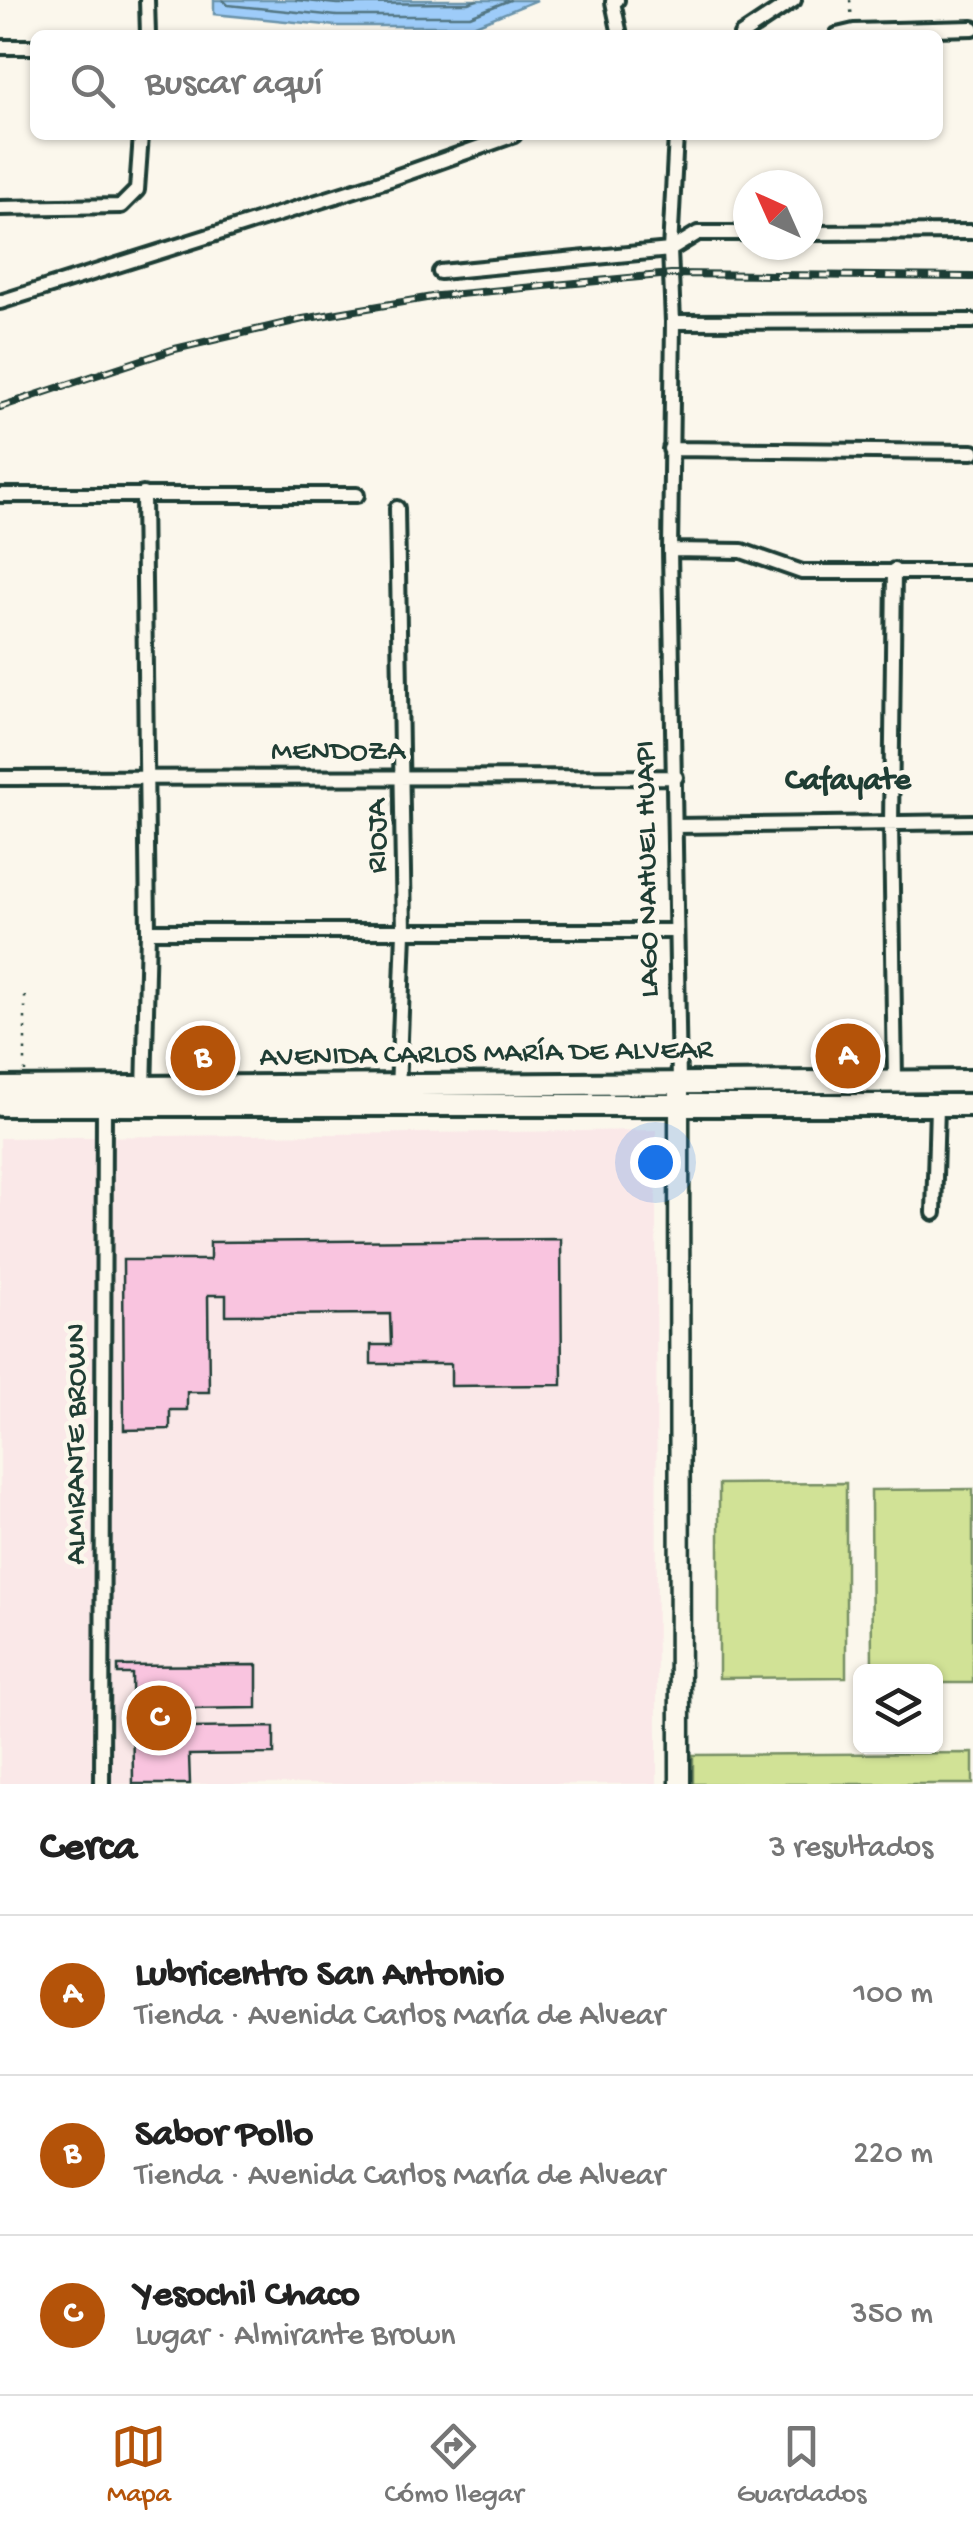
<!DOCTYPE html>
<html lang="es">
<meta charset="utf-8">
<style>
body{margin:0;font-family:"Gochi Hand",sans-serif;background:#f6f6f6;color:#222}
.controls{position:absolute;right:30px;bottom:30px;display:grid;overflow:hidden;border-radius:15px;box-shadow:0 2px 8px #0004}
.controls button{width:90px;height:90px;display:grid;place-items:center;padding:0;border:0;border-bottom:2px solid #e0e0e0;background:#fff;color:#222;font:50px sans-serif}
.compass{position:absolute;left:733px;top:170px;width:90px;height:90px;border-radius:50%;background:#fff;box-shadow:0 2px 8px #0004;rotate:315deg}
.you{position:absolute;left:655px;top:1162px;width:35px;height:35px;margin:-25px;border:8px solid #fff;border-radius:50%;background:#1a73e8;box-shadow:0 0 0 15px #1a73e833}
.badge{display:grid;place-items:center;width:65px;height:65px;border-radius:50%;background:#b45309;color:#fff;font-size:32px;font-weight:700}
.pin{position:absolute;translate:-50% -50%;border:5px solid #fff;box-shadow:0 2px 10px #0006}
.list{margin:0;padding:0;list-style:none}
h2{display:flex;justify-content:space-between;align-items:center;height:130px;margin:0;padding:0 40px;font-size:42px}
h2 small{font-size:32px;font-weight:400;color:#767676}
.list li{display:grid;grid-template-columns:65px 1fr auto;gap:30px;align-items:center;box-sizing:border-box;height:160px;padding:0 40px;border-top:2px solid #e0e0e0}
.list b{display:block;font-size:38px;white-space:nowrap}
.list p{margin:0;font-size:32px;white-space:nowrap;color:#767676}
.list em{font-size:32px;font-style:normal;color:#767676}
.icon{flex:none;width:55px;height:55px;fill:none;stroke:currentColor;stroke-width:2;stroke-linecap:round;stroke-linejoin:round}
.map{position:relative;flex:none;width:973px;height:1784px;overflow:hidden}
.search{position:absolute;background:#fff;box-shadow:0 2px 8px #0004;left:30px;right:30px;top:30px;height:110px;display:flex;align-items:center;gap:25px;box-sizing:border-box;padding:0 35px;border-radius:15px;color:#767676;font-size:38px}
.sheet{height:610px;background:#fff}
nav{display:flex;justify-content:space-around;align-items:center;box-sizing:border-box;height:140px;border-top:2px solid #e0e0e0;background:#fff;font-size:28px;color:#767676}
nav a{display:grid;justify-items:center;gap:5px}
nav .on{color:#b45309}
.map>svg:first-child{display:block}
</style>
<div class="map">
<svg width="973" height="1784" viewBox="0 0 973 1784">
<rect width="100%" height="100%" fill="#fbf7ec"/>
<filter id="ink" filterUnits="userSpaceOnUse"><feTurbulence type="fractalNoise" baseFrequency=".01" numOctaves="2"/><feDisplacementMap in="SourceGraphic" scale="20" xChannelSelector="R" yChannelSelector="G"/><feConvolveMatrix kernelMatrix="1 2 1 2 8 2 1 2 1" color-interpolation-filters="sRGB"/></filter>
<g filter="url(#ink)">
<path fill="#fae8e8" d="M656,1130l1,654h-657v-646z"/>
<path fill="#d1e296" stroke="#789065" stroke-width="2.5" d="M846,1483v194l-127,1v-194z
M973,1489v194h-37v-11l-64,-1 -1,-181z
M973,1753v31h-280v-29z"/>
<path fill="#9eccf9" stroke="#6b93aa" stroke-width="2.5" d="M214,0h323l-64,26h-137l-122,-12z"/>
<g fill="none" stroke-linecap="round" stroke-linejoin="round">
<path stroke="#527683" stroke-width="2.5" d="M223,0l5,5 109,11h133l40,-16
M296,0l41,4 131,-1 9,-3"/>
</g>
<path fill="#f9c4df" stroke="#1f3d34" stroke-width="2.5" d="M561,1239l1,146 -111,1v-22h-80v-19h20l-1,-31 -164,1v-20h-18l1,97h-22v18h-17v19l-46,1 -1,-170h87v-18z
M257,1665v43l-71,1 1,19 87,-1v27l-85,1 1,29h-57l-1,-110h-14v-8z"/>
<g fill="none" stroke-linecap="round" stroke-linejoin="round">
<defs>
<path id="minor" d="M147,0l1,35
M617,0l-4,2 7,33
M741,35l53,-35
M837,35l17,-4 119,-3
M0,47h35
M676,135l-6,115 3,72 -3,228 9,534
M0,208l121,-2 16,-16 4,-55
M808,233l165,-1
M440,272l230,-22 28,-17h50
M0,302l390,-123 124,-44
M673,322l300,-1
M670,449l303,3
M143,494l5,437 -4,161
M0,495h357
M397,508l7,424 -6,159
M670,550l72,1 60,21h171
M894,570l-3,255 4,255
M0,778l676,-1
M675,826l298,-4
M148,931h528
M934,1213l3,-107
M102,1784l2,-680"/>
<path id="secondary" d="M679,1084l1,700"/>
<path id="primary" d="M0,1088l973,-7
M0,1105h973"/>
</defs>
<use href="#minor" stroke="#1f3d34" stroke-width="20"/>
<use href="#secondary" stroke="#1f3d34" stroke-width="25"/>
<use href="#primary" stroke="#1f3d34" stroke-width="28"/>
<path stroke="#1f3d34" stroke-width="2.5" stroke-dasharray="2.5 8" stroke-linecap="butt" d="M850,0l2,20
M25,1072v-83"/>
<use href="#minor" stroke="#fbf7ec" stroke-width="12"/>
<use href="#secondary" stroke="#fbf7ec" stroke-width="18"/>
<use href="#primary" stroke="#fbf7ec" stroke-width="20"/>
<defs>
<path id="rail" d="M0,407l175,-58 128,-30 135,-23 233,-22 302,3"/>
</defs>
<use href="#rail" stroke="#1f3d34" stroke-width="8"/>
<use href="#rail" stroke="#fbf7ec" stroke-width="4" stroke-dasharray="11" stroke-linecap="butt"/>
</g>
</g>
<g text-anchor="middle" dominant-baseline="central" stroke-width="9" stroke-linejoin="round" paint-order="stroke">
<g font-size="30" fill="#1f3d34" stroke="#fbf7ec">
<text x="338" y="753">MENDOZA</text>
<text transform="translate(379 836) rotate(-90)">RIOJA</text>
<text transform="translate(649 869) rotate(-91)">LAGO NAHUEL HUAPI</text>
<text transform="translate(486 1055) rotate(-1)">AVENIDA CARLOS MARÍA DE ALVEAR</text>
<text transform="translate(78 1444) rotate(-90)">ALMIRANTE BROWN</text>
</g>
<g font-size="32" font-weight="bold" fill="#1f3d34" stroke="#fbf7ec">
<text x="848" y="782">Cafayate</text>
</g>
</g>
</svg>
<div class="controls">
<button><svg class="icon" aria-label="layers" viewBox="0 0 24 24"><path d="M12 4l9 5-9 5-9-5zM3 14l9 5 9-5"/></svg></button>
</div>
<svg class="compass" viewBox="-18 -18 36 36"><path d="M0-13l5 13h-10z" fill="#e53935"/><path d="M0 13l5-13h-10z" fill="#767676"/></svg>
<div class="you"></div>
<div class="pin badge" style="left:848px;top:1056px">A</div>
<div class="pin badge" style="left:203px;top:1058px">B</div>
<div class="pin badge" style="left:159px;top:1718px">C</div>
<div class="search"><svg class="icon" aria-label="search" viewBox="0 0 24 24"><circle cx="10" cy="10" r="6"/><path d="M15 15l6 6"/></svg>Buscar aquí</div>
</div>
<section class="sheet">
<h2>Cerca<small>3 resultados</small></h2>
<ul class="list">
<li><span class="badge">A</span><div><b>Lubricentro San Antonio</b><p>Tienda · Avenida Carlos María de Alvear</p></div><em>100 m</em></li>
<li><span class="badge">B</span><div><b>Sabor Pollo</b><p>Tienda · Avenida Carlos María de Alvear</p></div><em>220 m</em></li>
<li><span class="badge">C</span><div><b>Yesochil Chaco</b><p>Lugar · Almirante Brown</p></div><em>350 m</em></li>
</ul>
</section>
<nav>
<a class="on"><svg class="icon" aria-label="map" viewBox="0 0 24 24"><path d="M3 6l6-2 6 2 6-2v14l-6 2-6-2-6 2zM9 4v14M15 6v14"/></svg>Mapa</a>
<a><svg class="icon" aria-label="directions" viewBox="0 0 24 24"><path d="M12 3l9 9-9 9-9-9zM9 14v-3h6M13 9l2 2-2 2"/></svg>Cómo llegar</a>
<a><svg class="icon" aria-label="saved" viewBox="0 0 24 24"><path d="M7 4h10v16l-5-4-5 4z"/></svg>Guardados</a>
</nav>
